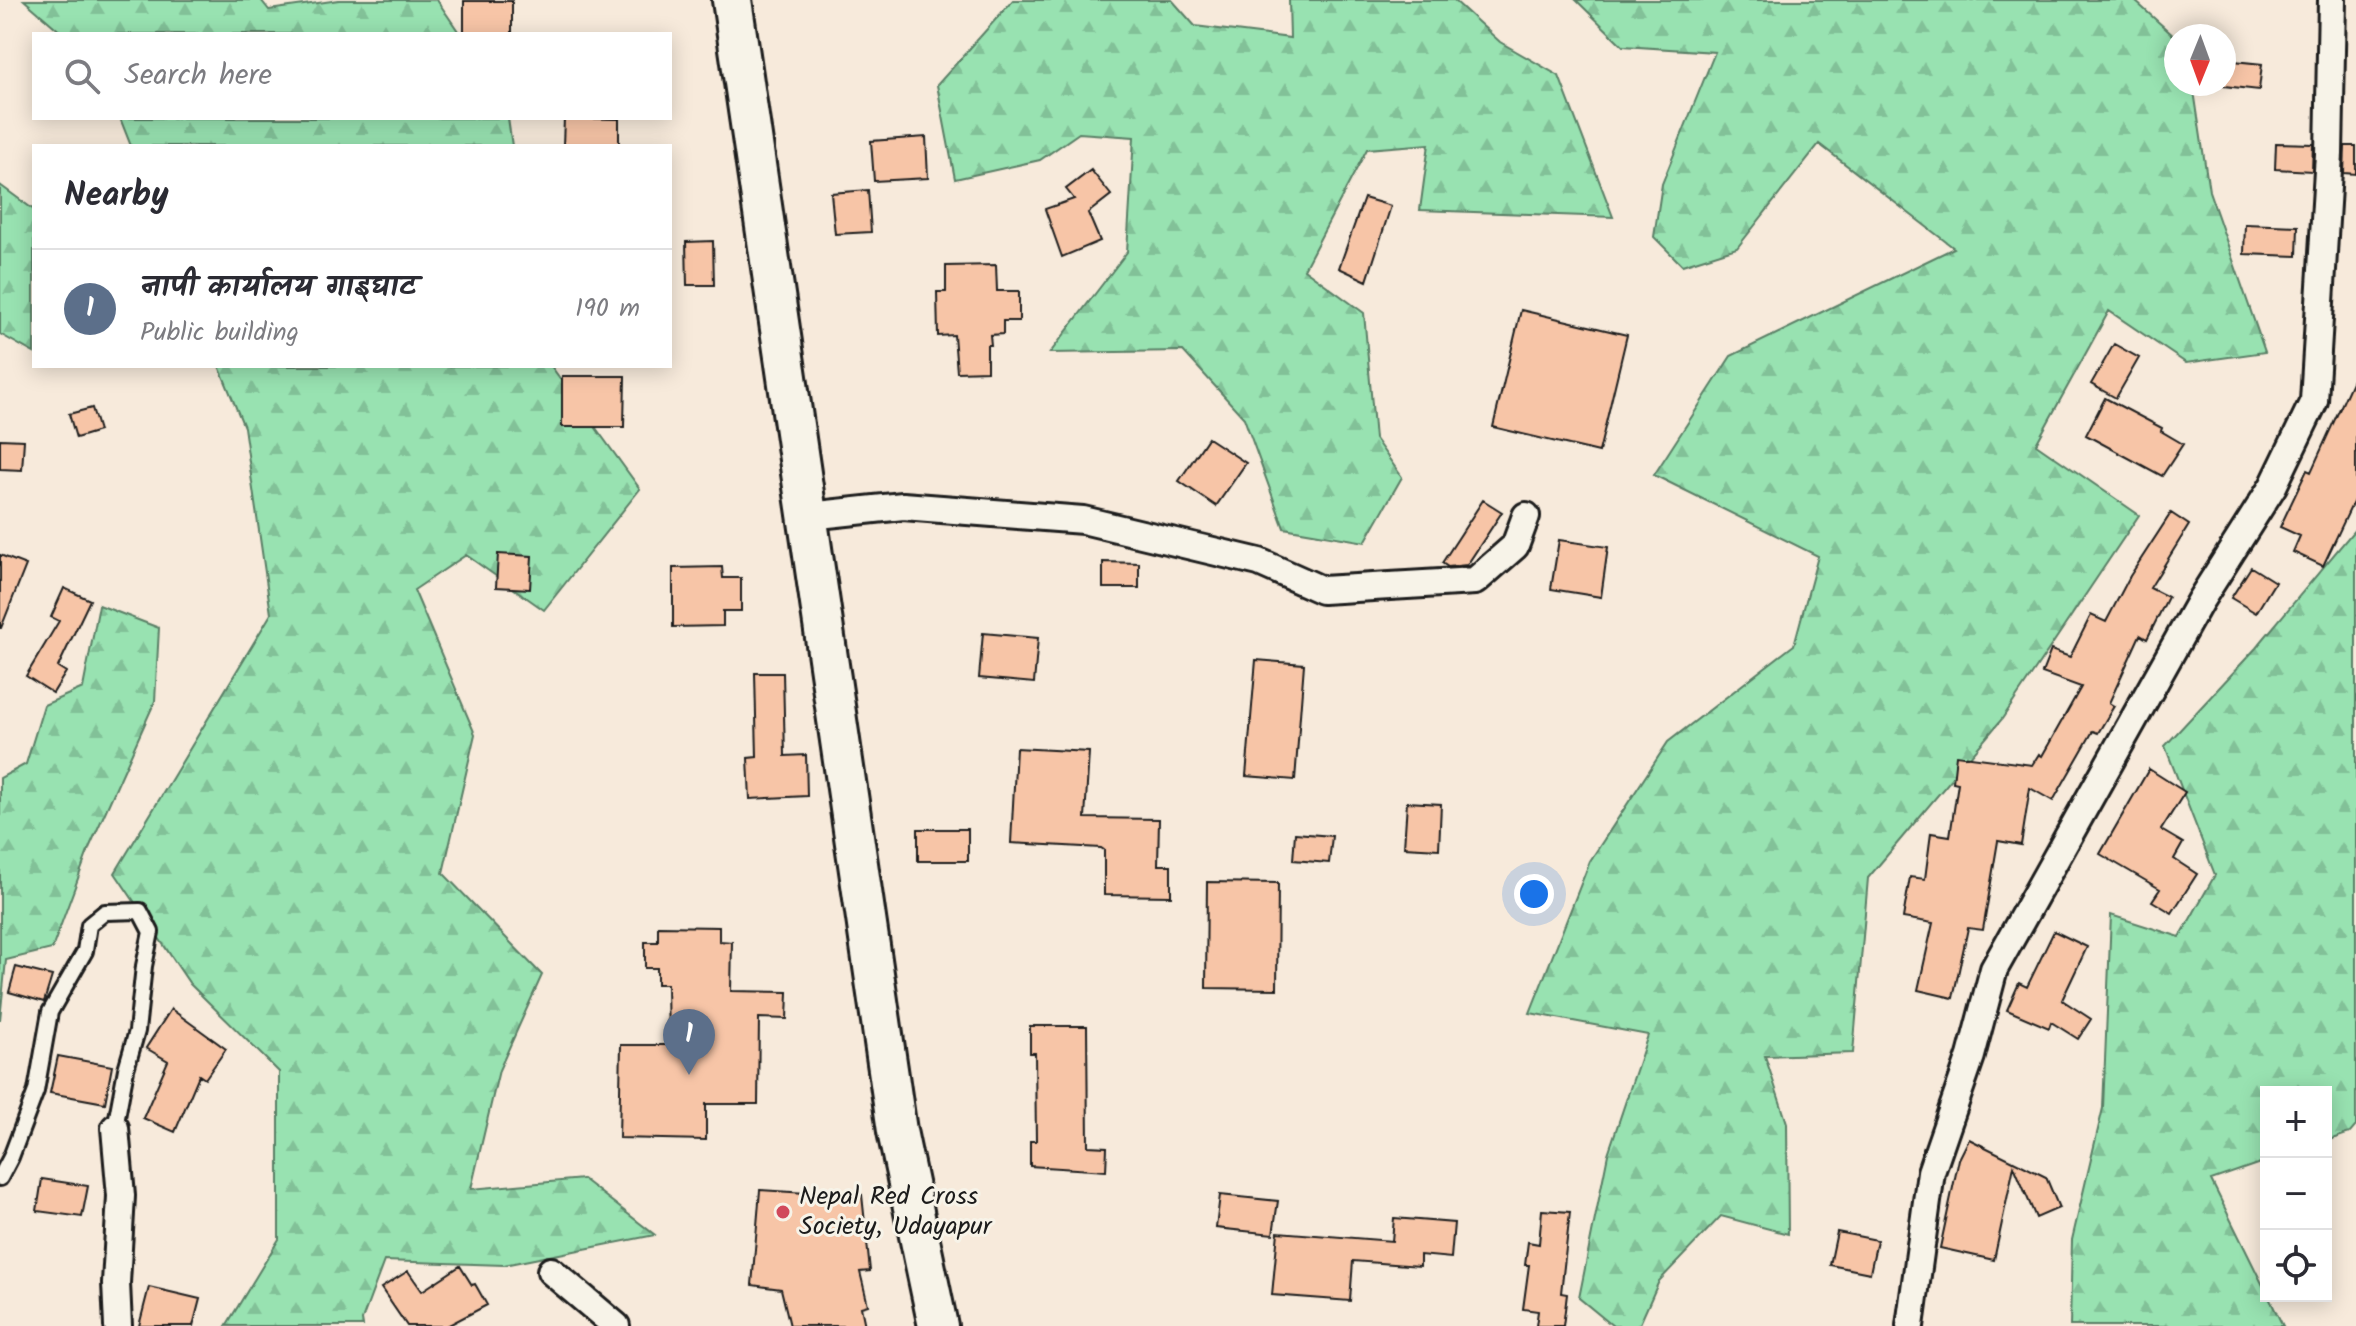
<!DOCTYPE html>
<meta charset="utf-8">
<style>
body{margin:0;font-family:Kalam,"Playpen Sans Deva",sans-serif;background:#f7f7f7;color:#2b2b33}
.controls{position:absolute;right:24px;bottom:24px;display:grid;overflow:hidden;border-radius:0px;box-shadow:0 4px 20px #0003}
.controls button{width:72px;height:72px;display:grid;place-items:center;padding:0;border:0;border-bottom:2px solid #e1e1e2;background:#fff;color:#2b2b33;font:40px sans-serif}
.compass{position:absolute;left:2164px;top:24px;width:72px;height:72px;border-radius:50%;background:#fff;box-shadow:0 4px 20px #0003;rotate:181deg}
.you{position:absolute;left:1534px;top:894px;width:28px;height:28px;margin:-20px;border:6px solid #fff;border-radius:50%;background:#1a73e8;box-shadow:0 0 0 12px #1a73e833}
.badge{display:grid;place-items:center;width:52px;height:52px;border-radius:50%;background:#db2777;color:#fff;font-size:26px;font-weight:700}
.pin{position:absolute;translate:-50% -66px;filter:drop-shadow(0 2px 4px #0008)}
.pin::after{content:'';position:absolute;top:42px;width:28px;height:24px;background:inherit;clip-path:polygon(0 0,100% 0,50% 100%)}
.list{margin:0;padding:0;list-style:none}
h2{display:flex;justify-content:space-between;align-items:center;height:104px;margin:0;padding:0 32px;font-size:34px}
h2 small{font-size:26px;font-weight:400;color:#7c7c81}
.list li{display:grid;grid-template-columns:52px 1fr auto;gap:24px;align-items:center;box-sizing:border-box;height:120px;padding:0 32px;border-top:2px solid #e1e1e2}
.list b{display:block;font-size:30px;white-space:nowrap}
.list p{margin:0;font-size:26px;white-space:nowrap;color:#7c7c81}
.list em{font-size:26px;font-style:normal;color:#7c7c81}
.icon{flex:none;width:44px;height:44px;fill:none;stroke:currentColor;stroke-width:2;stroke-linecap:round;stroke-linejoin:round}
.map{position:relative;flex:none;width:2356px;height:1326px;overflow:hidden}
.search{position:absolute;background:#fff;box-shadow:0 4px 20px #0003;left:32px;top:32px;width:640px;height:88px;display:flex;align-items:center;gap:20px;box-sizing:border-box;padding:0 28px;border-radius:0px;color:#7c7c81;font-size:30px}
.panel{position:absolute;background:#fff;box-shadow:0 4px 20px #0003;left:32px;top:144px;width:640px;height:224px;border-radius:0px}
.map>svg:first-child{display:block}
</style>
<div class="map">
<svg width="2356" height="1326" viewBox="0 0 2356 1326">
<defs>
<pattern id="forest-firs" width="22" height="20" patternUnits="userSpaceOnUse" patternTransform="scale(2)"><rect width="22" height="20" fill="#98e2b1"/><path d="M5 1l3.5 6h-7zM16 11l3.5 6h-7z" fill="#82c198"/></pattern>
</defs>
<rect width="100%" height="100%" fill="#f7eadb"/>
<filter id="ink" filterUnits="userSpaceOnUse"><feTurbulence type="fractalNoise" baseFrequency=".0125" numOctaves="2"/><feDisplacementMap in="SourceGraphic" scale="16" xChannelSelector="R" yChannelSelector="G"/><feConvolveMatrix kernelMatrix="1 2 1 2 8 2 1 2 1" color-interpolation-filters="sRGB"/></filter>
<g filter="url(#ink)">
<path fill="url(#forest-firs)" stroke="#5a7f66" stroke-width="2" d="M24,0h237l8,10 70,-10h98l23,34h-397z
M1013,0h159l23,26 95,12 -1,-38h165l46,42 59,34 54,141 -193,-7 9,-66 -62,5 -63,120 60,44 11,126 27,38 -37,65 -81,-14 -40,-110 -61,-67 -133,2 77,-101 7,-115 -55,-4 -39,27 -85,19 -18,-94z
M1576,0h558l42,38v46h17l16,107 56,161 -79,11 -77,-52 -73,133 103,71 -137,204 -134,159 -15,175 -88,3 22,67 1,111 -67,-18 -62,65 -20,45h-26l-34,-28 29,-144 40,-119 -118,-22 60,-152 78,-119 126,-97 24,-89 -164,-81 77,-119 223,-108 -135,-104 -82,104 -55,17 -28,-28 8,-53 53,-132 -92,-6z
M120,118h388l4,28h-381z
M0,185l34,25v143l-34,-19z
M219,366h332l89,123 -96,121 -78,-55 -52,35 61,144 -32,139 99,102 -43,95 -28,119 112,-10 72,56 -151,30 -120,-4 -22,59 1,6h-137l53,-87v-167l-89,-88 -75,-111 156,-259 -27,-187z
M2356,528v598l-6,7 -24,8v-49h-60v69l-55,19 72,146h-213l2,-86 31,-132 8,-193 69,22 35,-62 -50,-129 91,-98z
M99,605l60,23 -4,73 -65,145 -38,103 -46,11 -6,60v-242l26,-14 18,-59 39,-17z"/>
<path fill="#f7c5a7" stroke="#1c1c1c" stroke-width="2" d="M464,1h48v33h-48z
M2224,60l38,4 -3,26 -35,-4z
M564,118l55,1v27h-56z
M926,137l2,41 -54,3 -3,-40z
M2276,143l37,1 -1,27 -37,-2z
M2345,146h11v28l-12,-1z
M1091,170l20,25 -23,18 12,28 -38,16 -17,-48 29,-10 -8,-10z
M868,190l3,42 -36,2 -4,-41z
M1364,198l27,8 -24,75 -28,-13z
M2245,224l53,2 -1,30 -53,-2z
M713,241l1,44h-27l-1,-43z
M996,265l1,26h22v30h-16v13l-13,1 1,10h-4v26l-30,1 -3,-37 -16,1 -1,-44h9v-26z
M1521,310l106,25 -28,117 -106,-25z
M2114,344l25,14 -23,40 -25,-14z
M2356,373v123l-33,70 -30,-14 7,-16 -20,-9 27,-57 4,2z
M562,376h63l-1,51h-62z
M2105,398l57,30 -1,3 22,13 -21,32 -76,-41z
M92,408l7,23 -23,7 -7,-24z
M1208,438l38,25 -30,43 -37,-25z
M0,439l24,1 -2,30 -22,-1z
M1483,500l19,12 -35,53 -19,2 -6,-4z
M2171,513l18,12 -39,63 18,9 -21,42 -7,-4 -31,68 5,3 -16,27 -5,-2 -40,70 -23,-13 -9,57 -23,-4 -15,89 -15,-2 -15,70 -35,-8 15,-67 -30,-5 7,-41 15,2 6,-46 19,3 8,-53 -5,-1 3,-27 76,10 7,-11 3,2 39,-69 -39,-14 9,-23 19,7 21,-42 15,7 24,-46z
M1559,540l49,7 -7,50 -50,-8z
M498,554l34,2 -2,33 -34,-2z
M0,555l26,10 -25,63h-1z
M1103,562l36,1v25h-36z
M722,567l1,11h18v33h-18v15l-50,1v-59z
M2251,567l24,15 -19,31 -25,-15z
M64,588l26,12 -32,67 8,5 -13,21 -27,-17 33,-55 -8,-4z
M983,633l55,5 -4,45 -55,-5z
M1256,660l48,4 -9,116 -49,-4z
M755,673h28l2,83 21,-1 1,41 -57,3 -2,-41 9,-1z
M1016,748l73,4 -4,66 74,1 -1,46h13v31l-67,-1v-45l-3,-2 -90,-5z
M2149,769l36,23 -24,38 22,13 -9,16 23,15 -25,39 -20,-12 8,-12 -60,-35z
M1407,802l34,2 -2,45 -35,-2z
M918,829h50v32h-50z
M1295,833l37,3 -3,27 -36,-3z
M1207,882l71,1 -1,106 -71,-1z
M658,926l61,1v14l13,1 -1,49 57,1 -1,27 -28,-1 -1,86h-52v36l-87,-2 2,-93h47l-1,-61h-10v-16h-12v-26h13z
M2054,931l33,16 -25,53 29,19 -13,20 -27,-17 -2,6 -42,-18 12,-27 8,4z
M16,967l36,9 -8,26 -35,-10z
M171,1009l55,40 -21,30 -6,-4 -24,57 -32,-14 25,-57 -22,-13z
M1030,1026h57l1,120 19,1 -1,24 -76,-5v-25h6l-1,-88h-5z
M58,1056l54,10 -7,37 -55,-10z
M1969,1139l77,38 13,31 -23,10 -22,-52 -20,94 -54,-12 19,-89z
M42,1179l46,7 -6,31 -45,-6z
M760,1190l77,5 -1,5 26,-5 8,76 -10,1 8,33 -7,2 4,19h-75l-9,-37 -29,-4z
M1220,1195l58,6 -5,33 -57,-6z
M1542,1210l28,2 -9,81 6,1 -4,32h-27l2,-15 -15,-2 6,-44h-4l3,-23 11,2z
M1394,1218l60,5 -3,35 -31,-3v11l-67,-5 -3,40 -78,-6 6,-63 114,9z
M1837,1232l40,8 -7,33 -40,-8z
M460,1266l12,19 3,-1 12,21 -40,21h-40l-26,-38 27,-17 14,20z
M149,1287l51,12 -7,27h-54z"/>
<g fill="none" stroke-linecap="round" stroke-linejoin="round">
<defs>
<path id="service" d="M0,1178l11,-21 25,-66 14,-79 35,-61 4,-26 16,-13 35,-1 11,21 -7,34 -7,65 -11,38 -11,59"/>
<path id="minor" d="M809,516l94,-10 180,14 176,42 63,28 153,-9 40,-35 11,-30
M115,1128l6,68 -5,87 2,43
M551,1271l65,55
M1910,1326l21,-154 40,-116 23,-87 206,-368 73,-115 41,-85 15,-247 3,-154"/>
<path id="secondary" d="M732,0l165,1131 41,195"/>
</defs>
<use href="#service" stroke="#1c1c1c" stroke-width="20"/>
<use href="#minor" stroke="#1c1c1c" stroke-width="32"/>
<use href="#secondary" stroke="#1c1c1c" stroke-width="44"/>
<use href="#service" stroke="#f7f3e8" stroke-width="14"/>
<use href="#minor" stroke="#f7f3e8" stroke-width="26"/>
<use href="#secondary" stroke="#f7f3e8" stroke-width="38"/>
</g>
</g>
<circle fill="#d1495b" stroke="#f7f3e8" stroke-width="3" cx="783" cy="1212" r="8"/>
<g text-anchor="middle" dominant-baseline="central" stroke-width="6" stroke-linejoin="round" paint-order="stroke">
<g font-size="26" fill="#1c1c1c" stroke="#f7f3e8" text-anchor="start">
<text x="799" y="1197">Nepal Red Cross<tspan x="799" dy="30">Society, Udayapur</tspan></text>
</g>
</g>
</svg>
<div class="controls">
<button>+</button>
<button>−</button>
<button><svg class="icon" aria-label="locate" viewBox="0 0 24 24"><circle cx="12" cy="12" r="6"/><path d="M12 2v4M12 18v4M2 12h4M18 12h4"/></svg></button>
</div>
<svg class="compass" viewBox="-18 -18 36 36"><path d="M0-13l5 13h-10z" fill="#e53935"/><path d="M0 13l5-13h-10z" fill="#7c7c81"/></svg>
<div class="you"></div>
<div class="pin badge" style="left:689px;top:1075px;background:#5c6f8a">1</div>
<div class="search"><svg class="icon" aria-label="search" viewBox="0 0 24 24"><circle cx="10" cy="10" r="6"/><path d="M15 15l6 6"/></svg>Search here</div>
<section class="panel">
<h2>Nearby<small></small></h2>
<ul class="list">
<li><span class="badge" style="background:#5c6f8a">1</span><div><b>नापी कार्यालय गाइघाट</b><p>Public building</p></div><em>190 m</em></li>
</ul>
</section>
</div>
